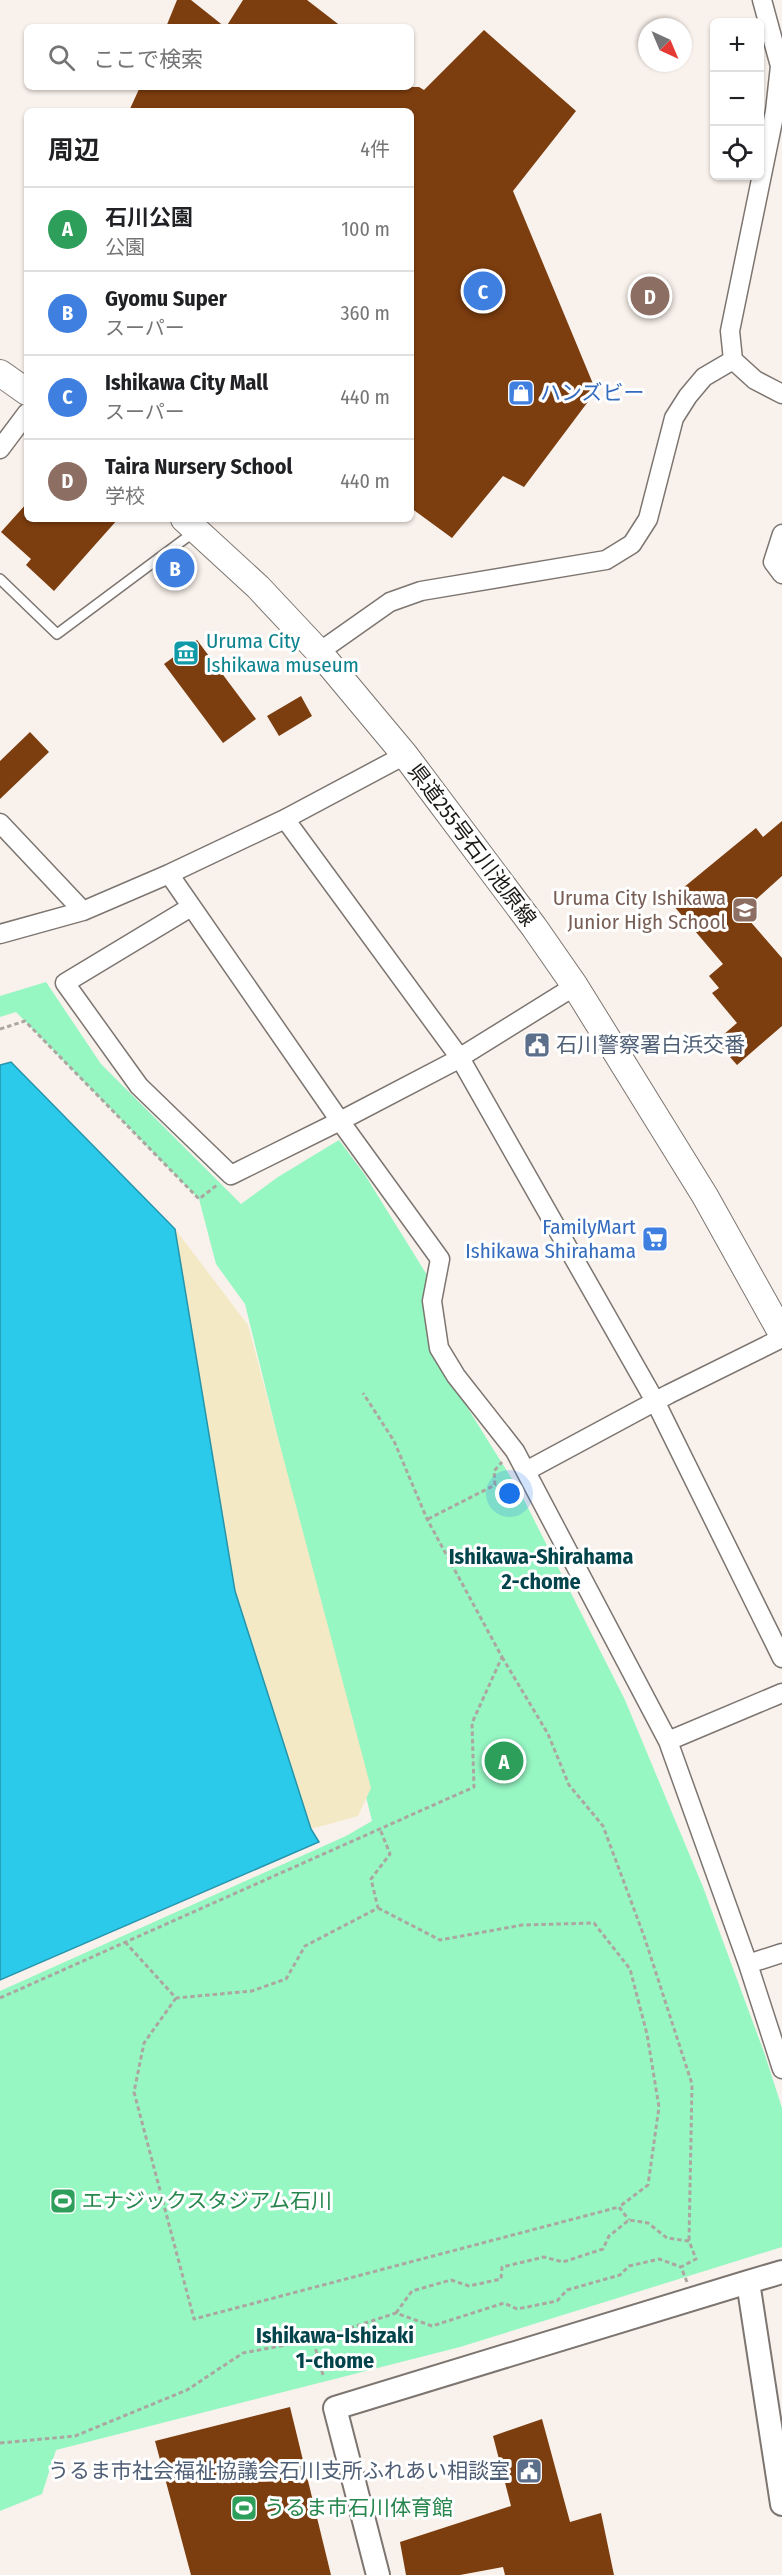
<!DOCTYPE html>
<html lang="ja">
<meta charset="utf-8">
<style>
body{margin:0;font-family:"Fira Sans Condensed","Noto Sans JP",sans-serif;background:#f6f6f6;color:#202124}
.controls{position:absolute;right:18px;top:18px;display:grid;overflow:hidden;border-radius:9px;box-shadow:0 2px 4px #0004}
.controls button{width:54px;height:54px;display:grid;place-items:center;padding:0;border:0;border-bottom:2px solid #e0e0e0;background:#fff;color:#202124;font:30px sans-serif}
.compass{position:absolute;left:638px;top:18px;width:54px;height:54px;border-radius:50%;background:#fff;box-shadow:0 2px 4px #0004;rotate:136deg}
.you{position:absolute;left:510px;top:1494px;width:21px;height:21px;margin:-15px;border:4px solid #fff;border-radius:50%;background:#1a73e8;box-shadow:0 0 0 9px #1a73e833}
.badge{display:grid;place-items:center;width:39px;height:39px;border-radius:50%;background:#7c3aed;color:#fff;font-size:20px;font-weight:700}
.pin{position:absolute;translate:-50% -50%;border:3px solid #fff;box-shadow:0 2px 6px #0006}
.list{margin:0;padding:0;list-style:none}
h2{display:flex;justify-content:space-between;align-items:center;height:78px;margin:0;padding:0 24px;font-size:26px}
h2 small{font-size:20px;font-weight:400;color:#757577}
.list li{display:grid;grid-template-columns:39px 1fr auto;gap:18px;align-items:center;box-sizing:border-box;height:84px;padding:0 24px;border-top:2px solid #e0e0e0}
.list b{display:block;font-size:22px;white-space:nowrap}
.list p{margin:0;font-size:20px;white-space:nowrap;color:#757577}
.list em{font-size:20px;font-style:normal;color:#757577}
.icon{flex:none;width:33px;height:33px;fill:none;stroke:currentColor;stroke-width:2;stroke-linecap:round;stroke-linejoin:round}
.map{position:relative;flex:none;width:782px;height:2575px;overflow:hidden}
.search{position:absolute;background:#fff;box-shadow:0 2px 4px #0004;left:24px;top:24px;width:390px;height:66px;display:flex;align-items:center;gap:15px;box-sizing:border-box;padding:0 21px;border-radius:9px;color:#757577;font-size:22px}
.panel{position:absolute;background:#fff;box-shadow:0 2px 4px #0004;left:24px;top:108px;width:390px;height:414px;border-radius:9px}
.map>svg:first-child{display:block}
</style>
<div class="map">
<svg width="782" height="2575" viewBox="0 0 782 2575">
<rect width="100%" height="100%" fill="#f9f1eb"/>
<path fill="#96f7c3" d="M46,982l55,82 140,140 37,-27 61,-37 26,35 62,100 -1,24 8,55 86,138 105,208 78,187 62,168 17,53v139l-322,100 -404,103 -14,44 -42,17v-520l346,-155 26,-15 -127,-517 -29,-40 -17,-65 -183,-187 -16,5v-21z"/>
<path fill="#f3e9c4" d="M175,1229l73,96 123,463 -13,28 -47,13 -76,-238z"/>
<path fill="#2bc9ea" stroke="#2694aa" stroke-width="1.5" d="M11,1062l164,167 60,362 76,238 8,13 -319,138v-915z"/>
<path fill="#7c3d0f" d="M177,0h14l34,27h-59z
M243,0h64l35,27h-116z
M484,30l92,81 -63,80 83,200 -72,96 -21,-11 -51,62 -41,-30v-397h-282l11,-24h279l5,3z
M27,503v16h91l-64,72 -28,-26 5,-6 -30,-27z
M197,640l59,79 -33,24 -59,-79z
M301,696l11,20 -33,20 -12,-20z
M30,732l19,20 -49,47v-38z
M782,821v55l-40,36 40,46v68l-45,39 -21,-24 21,-18 -25,-30 7,-5 -10,-12 14,-12 -50,-59 2,-4 -3,-4 84,-69 7,9z
M290,2407l41,168h-140l-36,-134z
M542,2419l28,103 31,-9 13,62h-109l-2,-8 -43,8h-54l-6,-33 111,-36 -18,-70z"/>
<g fill="none" stroke-linecap="round" stroke-linejoin="round">
<defs>
<path id="service" d="M0,579l57,55 137,-102"/>
<path id="minor" d="M762,0l18,66 -5,45 -45,220 3,29 22,20 27,14
M0,449l27,-36
M782,534l-9,28 9,12
M319,652l71,-50 31,-11 185,-31 26,-16 16,-25 26,-101 14,-22 16,-19 29,-17
M285,819l175,239 195,343 127,257
M0,823l83,88
M169,874l171,247 100,138 -8,42 7,47 17,28 59,75 153,290 80,223 34,105
M191,907l-126,76 74,103 92,89 109,-54 111,-58 124,-77
M0,934l83,-23 86,-37 116,-55 120,-64
M526,1471l143,-77 113,-56
M668,1741l114,-48
M748,1964l34,-11"/>
<path id="tertiary" d="M782,2272l-34,10 34,222
M378,2575l-43,-167 413,-126"/>
<path id="secondary" d="M0,373l27,19
M184,519l74,68 61,65 86,103 129,172 41,59 130,210 77,138"/>
</defs>
<use href="#service" stroke="#7c7570" stroke-width="12"/>
<use href="#minor" stroke="#7c7570" stroke-width="21"/>
<use href="#tertiary" stroke="#7c7570" stroke-width="26"/>
<use href="#secondary" stroke="#7c7570" stroke-width="28"/>
<path stroke="#aca6a1" stroke-width="3" stroke-dasharray="4.5 3" stroke-linecap="butt" d="M0,1029l25,-8 174,178 18,-14
M428,1519l67,-34 -1,-14 8,-9
M502,1657l46,77 21,51 34,41 41,110 48,148 -3,157
M378,1908l62,32 82,-15 72,-2 36,46 17,65 12,73 -11,78 -29,22 10,13
M125,1942l51,56 76,-7 34,-12 19,-33 73,-38 -7,-29 19,-25 -10,-25
M0,1998l474,-211 -2,-64 30,-66 -75,-138 -33,-78 -31,-48
M176,1998l-32,45 -10,49 60,227 425,-112
M396,2313l16,-22 39,-11 18,6 32,-7 1,-12 42,-10 19,5 40,-13 6,-13 20,-16 19,3 19,15 22,3 7,18 -15,8 6,15
M323,2375l-10,-35 83,-27 36,13 72,-23 13,6 40,-8 10,-11 53,-15 9,-9 30,-7 22,8
M0,2443l75,-7 112,-46 56,-37 70,-13"/>
<use href="#service" stroke="#fff" stroke-width="9"/>
<use href="#minor" stroke="#fff" stroke-width="18"/>
<use href="#tertiary" stroke="#fff" stroke-width="22"/>
<use href="#secondary" stroke="#fff" stroke-width="26"/>
</g>
<defs>
<symbol id="shop-square" viewBox="-11 -11 22 22"><rect x="-9" y="-9" width="18" height="18" rx="4" fill="#3f7fe0" stroke="#fff"/><path d="M-5-2.5h2.3a2.7 3.5 0 0 1 5.4 0H5L5.5 6h-11ZM-1.5-2.5h3a1.5 2.3 0 0 0-3 0Z" fill="#fff"/></symbol>
<symbol id="museum-square" viewBox="-11 -11 22 22"><rect x="-9" y="-9" width="18" height="18" rx="4" fill="#0f9aa8" stroke="#fff"/><path d="M0-6L6-3V-2H-6V-3ZM-5-1h2V3h-2ZM-1-1h2V3h-2ZM3-1h2V3H3ZM-6 4H6V6H-6Z" fill="#fff"/></symbol>
<symbol id="school-square" viewBox="-11 -11 22 22"><rect x="-9" y="-9" width="18" height="18" rx="4" fill="#8d6e63" stroke="#fff"/><path d="M0-5L7-2L0 1L-7-2ZM-4 1L0 2.5L4 1V4Q0 6-4 4Z" fill="#fff"/></symbol>
<symbol id="civic-square" viewBox="-11 -11 22 22"><rect x="-9" y="-9" width="18" height="18" rx="4" fill="#5c6f8a" stroke="#fff"/><path d="M-.6-6.5H3V-4.5H.6V-3L4-1V1h2V6H-6V1h2V-1L-.6-3ZM-1.2 2.5V6h2.4V2.5Z" fill="#fff"/></symbol>
<symbol id="supermarket-square" viewBox="-11 -11 22 22"><rect x="-9" y="-9" width="18" height="18" rx="4" fill="#3f7fe0" stroke="#fff"/><path d="M-6-5.5h2.5l.6 2H6L4.5 2H-2.5L-4.4-4H-6ZM-1.5 3.2a1.3 1.3 0 1 0 .1 0ZM3 3.2a1.3 1.3 0 1 0 .1 0Z" fill="#fff"/></symbol>
<symbol id="stadium-square" viewBox="-11 -11 22 22"><rect x="-9" y="-9" width="18" height="18" rx="4" fill="#2e9e5b" stroke="#fff"/><path d="M0-5a6.5 5 0 1 0 0 10a6.5 5 0 1 0 0-10ZM-3.5-1.8h7v3.6h-7Z" fill="#fff"/></symbol>
</defs>
<g fill-rule="evenodd">
<use href="#shop-square" x="506" y="378" width="30" height="30"/>
<use href="#museum-square" x="171" y="638" width="30" height="30"/>
<use href="#school-square" x="730" y="895" width="30" height="30"/>
<use href="#civic-square" x="522" y="1030" width="30" height="30"/>
<use href="#supermarket-square" x="640" y="1224" width="30" height="30"/>
<use href="#stadium-square" x="48" y="2186" width="30" height="30"/>
<use href="#civic-square" x="514" y="2456" width="30" height="30"/>
<use href="#stadium-square" x="229" y="2493" width="30" height="30"/>
</g>
<g text-anchor="middle" dominant-baseline="central" stroke-width="6" stroke-linejoin="round" paint-order="stroke">
<g font-size="21" fill="#366cbe" stroke="#fff" text-anchor="start">
<text x="540" y="393">ハンズビー</text>
<text x="636" y="1227" text-anchor="end">FamilyMart<tspan x="636" dy="24">Ishikawa Shirahama</tspan></text>
</g>
<g font-size="21" fill="#0d838f" stroke="#fff" text-anchor="start">
<text x="206" y="641">Uruma City<tspan x="206" dy="24">Ishikawa museum</tspan></text>
</g>
<g font-size="21" fill="#1a1815" stroke="#fff">
<text transform="translate(472 845) rotate(53)">県道255号石川池原線</text>
</g>
<g font-size="21" fill="#785e54" stroke="#fff" text-anchor="end">
<text x="726" y="898">Uruma City Ishikawa<tspan x="726" dy="24">Junior High School</tspan></text>
</g>
<g font-size="21" fill="#4e5e75" stroke="#fff" text-anchor="start">
<text x="556" y="1045">石川警察署白浜交番</text>
<text x="510" y="2471" text-anchor="end">うるま市社会福祉協議会石川支所ふれあい相談室</text>
</g>
<g font-size="21" fill="#27864d" stroke="#fff" text-anchor="start">
<text x="82" y="2201">エナジックスタジアム石川</text>
<text x="264" y="2508">うるま市石川体育館</text>
</g>
<g font-size="22" font-weight="bold" fill="#01444b" stroke="#fff">
<text x="541" y="1556">Ishikawa-Shirahama<tspan x="541" dy="25">2-chome</tspan></text>
<text x="335" y="2335">Ishikawa-Ishizaki<tspan x="335" dy="25">1-chome</tspan></text>
</g>
</g>
</svg>
<div class="controls">
<button>+</button>
<button>−</button>
<button><svg class="icon" aria-label="locate" viewBox="0 0 24 24"><circle cx="12" cy="12" r="6"/><path d="M12 2v4M12 18v4M2 12h4M18 12h4"/></svg></button>
</div>
<svg class="compass" viewBox="-18 -18 36 36"><path d="M0-13l5 13h-10z" fill="#e53935"/><path d="M0 13l5-13h-10z" fill="#757577"/></svg>
<div class="you"></div>
<div class="pin badge" style="left:504px;top:1761px;background:#2e9e5b">A</div>
<div class="pin badge" style="left:175px;top:568px;background:#3f7fe0">B</div>
<div class="pin badge" style="left:483px;top:291px;background:#3f7fe0">C</div>
<div class="pin badge" style="left:650px;top:296px;background:#8d6e63">D</div>
<div class="search"><svg class="icon" aria-label="search" viewBox="0 0 24 24"><circle cx="10" cy="10" r="6"/><path d="M15 15l6 6"/></svg>ここで検索</div>
<section class="panel">
<h2>周辺<small>4件</small></h2>
<ul class="list">
<li><span class="badge" style="background:#2e9e5b">A</span><div><b>石川公園</b><p>公園</p></div><em>100 m</em></li>
<li><span class="badge" style="background:#3f7fe0">B</span><div><b>Gyomu Super</b><p>スーパー</p></div><em>360 m</em></li>
<li><span class="badge" style="background:#3f7fe0">C</span><div><b>Ishikawa City Mall</b><p>スーパー</p></div><em>440 m</em></li>
<li><span class="badge" style="background:#8d6e63">D</span><div><b>Taira Nursery School</b><p>学校</p></div><em>440 m</em></li>
</ul>
</section>
</div>
